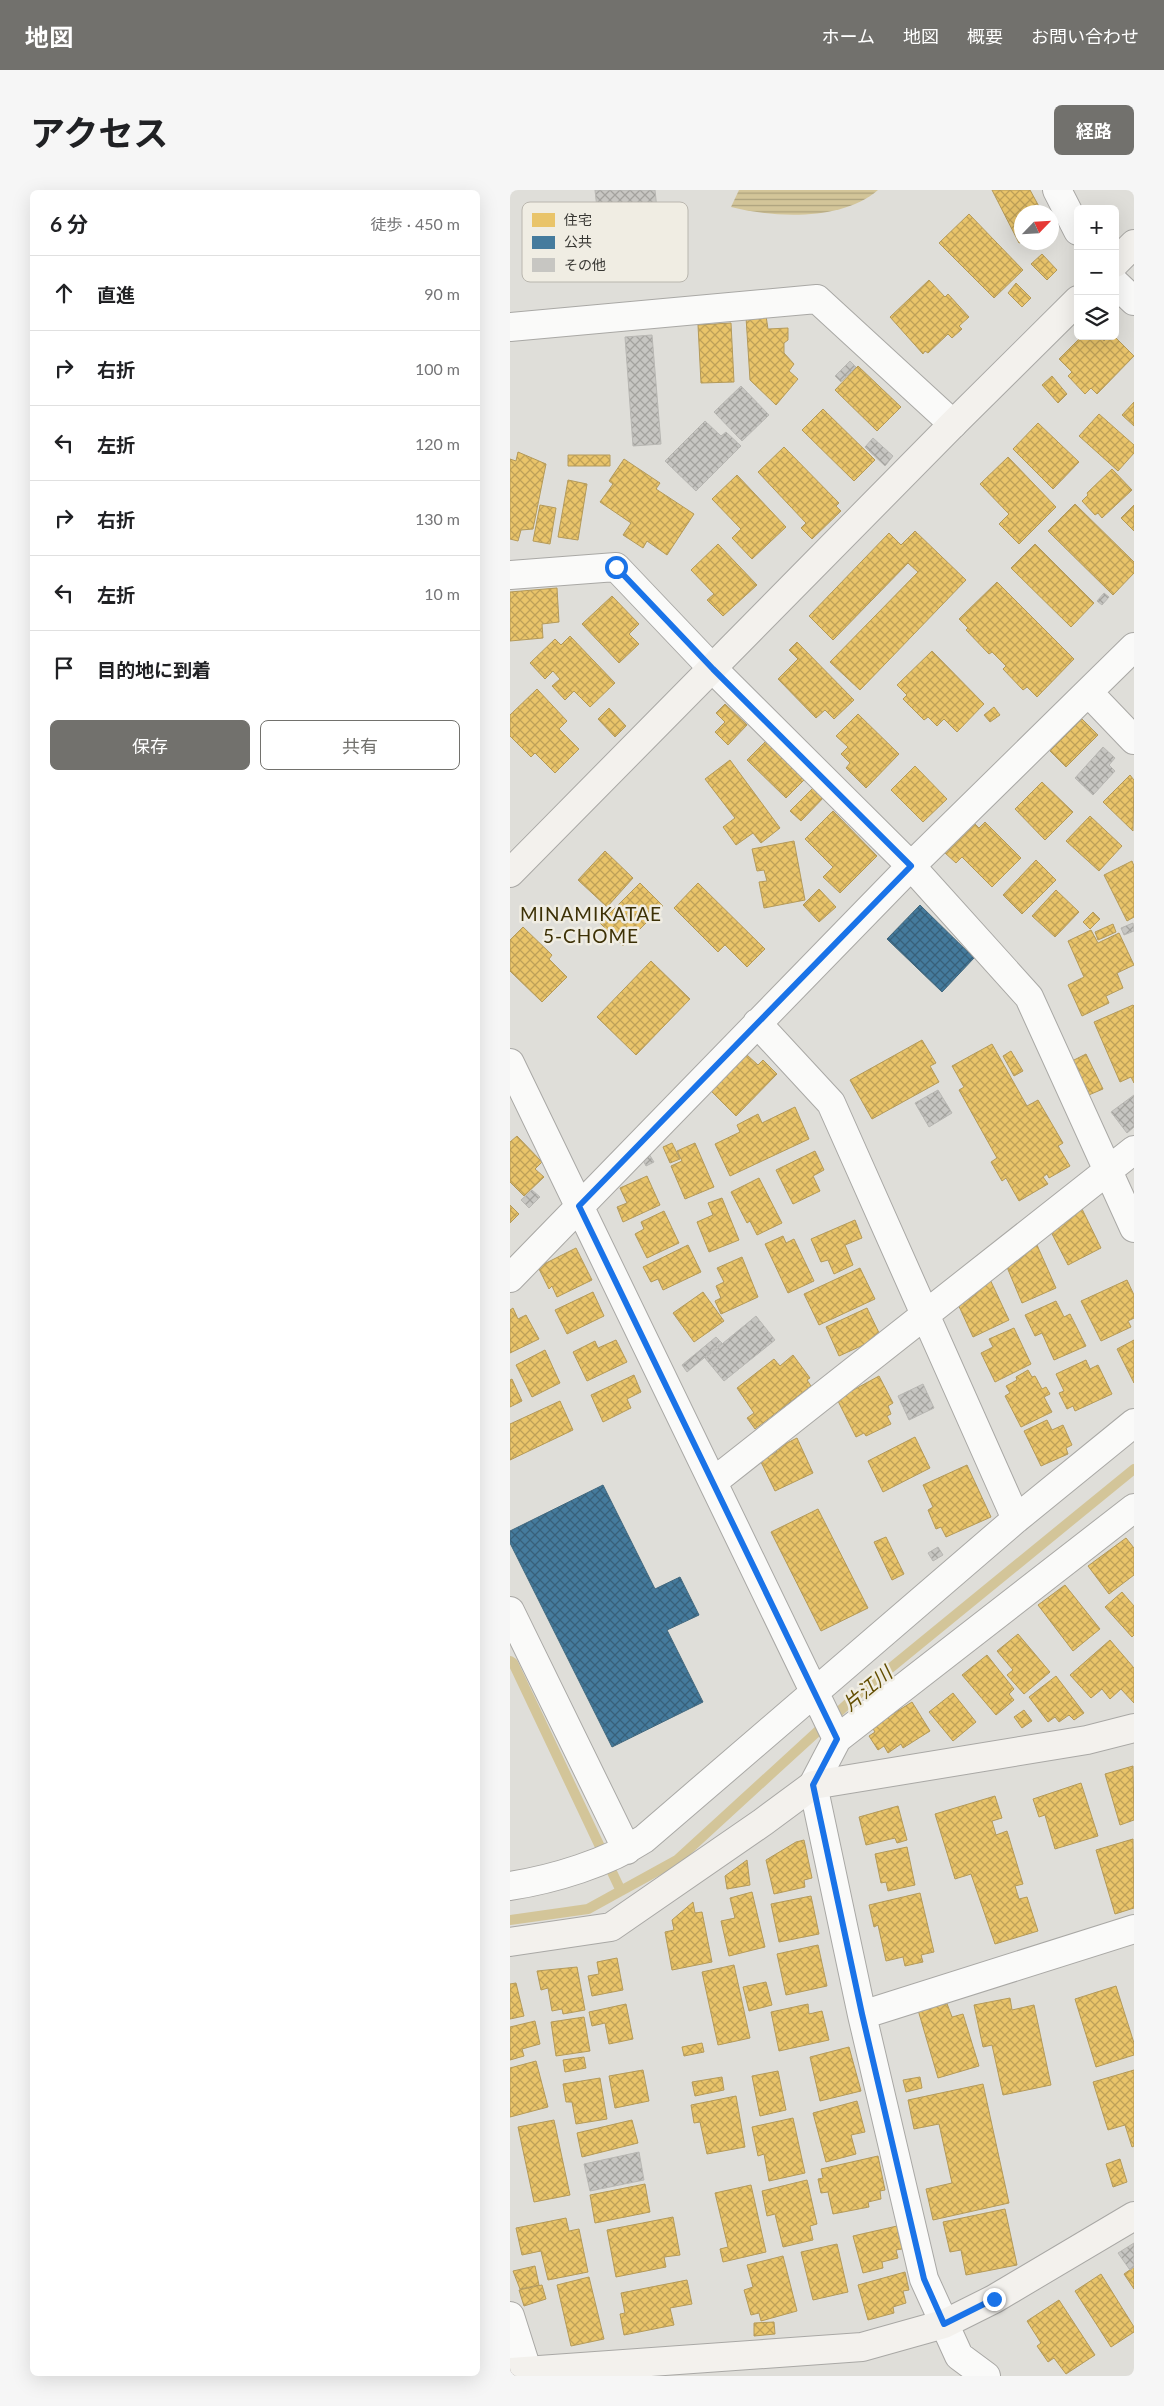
<!DOCTYPE html>
<html lang="ja">
<meta charset="utf-8">
<style>
body{margin:0;font-family:Lato,"Noto Sans JP",sans-serif;background:#f6f6f6;color:#202124}
.controls{position:absolute;right:15px;top:15px;display:grid;overflow:hidden;border-radius:8px;box-shadow:0 5px 20px #0002}
.controls button{width:45px;height:45px;display:grid;place-items:center;padding:0;border:0;border-bottom:1px solid #e0e0e0;background:#fff;color:#202124;font:25px sans-serif}
.compass{position:absolute;left:504px;top:15px;width:45px;height:45px;border-radius:50%;background:#fff;box-shadow:0 5px 20px #0002;rotate:65deg}
.stop{position:absolute;width:15px;height:15px;margin:-11px;border:4px solid #1a73e8;border-radius:50%;background:#fff}
.stop.end{background:#1a73e8;border-color:#fff;box-shadow:0 1px 5px #0008}
.list{margin:0;padding:0;list-style:none}
h2{display:flex;justify-content:space-between;align-items:center;height:65px;margin:0;padding:0 20px;font-size:21px}
h2 small{font-size:16px;font-weight:400;color:#757577}
.list li{display:grid;grid-template-columns:32px 1fr auto;gap:15px;align-items:center;box-sizing:border-box;height:75px;padding:0 20px;border-top:1px solid #e0e0e0}
.list b{display:block;font-size:19px;white-space:nowrap}
.list em{font-size:16px;font-style:normal;color:#757577}
.actions{display:flex;gap:10px;padding:15px 20px}
.actions a{flex:1;padding:11px 0;border:1px solid #72716d;border-radius:8px;text-align:center;font-size:18px;color:#72716d}
.actions .main{background:#72716d;color:#fff}
.icon{flex:none;width:28px;height:28px;fill:none;stroke:currentColor;stroke-width:2;stroke-linecap:round;stroke-linejoin:round}
.map{position:relative;flex:none;width:624px;height:2186px;overflow:hidden;border-radius:8px}
header{display:flex;align-items:center;gap:30px;box-sizing:border-box;height:70px;padding:0 25px;background:#72716d;color:#fff}
header strong{font-size:24px}
nav{display:flex;gap:28px;margin-inline-start:auto;font-size:18px}
.intro{display:flex;align-items:center;justify-content:space-between;box-sizing:border-box;height:120px;padding:0 30px}
h1{margin:0;font-size:35px}
.button{padding:12px 22px;border-radius:8px;background:#72716d;color:#fff;font-size:18px;font-weight:700}
main{display:flex;gap:30px;padding:0 30px}
aside{flex:1;background:#fff;border-radius:8px;box-shadow:0 5px 20px #0002}
.map>svg:first-child{display:block}
</style>
<header>
<strong>地図</strong>
<nav><a>ホーム</a><a>地図</a><a>概要</a><a>お問い合わせ</a></nav>
</header>
<div class="intro"><h1>アクセス</h1><a class="button">経路</a></div>
<main>
<aside>
<h2>6 分<small>徒歩 · 450 m</small></h2>
<ul class="list">
<li><svg class="icon" aria-label="ahead" viewBox="0 0 24 24"><path d="M12 20V5M6 11l6-6 6 6"/></svg><div><b>直進</b></div><em>90 m</em></li>
<li><svg class="icon" aria-label="right" viewBox="0 0 24 24"><path d="M7 20v-9h11M14 6l5 5-5 5"/></svg><div><b>右折</b></div><em>100 m</em></li>
<li><svg class="icon" aria-label="left" viewBox="0 0 24 24"><path d="M17 20v-9H6M10 6l-5 5 5 5"/></svg><div><b>左折</b></div><em>120 m</em></li>
<li><svg class="icon" aria-label="right" viewBox="0 0 24 24"><path d="M7 20v-9h11M14 6l5 5-5 5"/></svg><div><b>右折</b></div><em>130 m</em></li>
<li><svg class="icon" aria-label="left" viewBox="0 0 24 24"><path d="M17 20v-9H6M10 6l-5 5 5 5"/></svg><div><b>左折</b></div><em>10 m</em></li>
<li><svg class="icon" aria-label="arrive" viewBox="0 0 24 24"><path d="M6 21V4h12l-3 4 3 4H6"/></svg><div><b>目的地に到着</b></div></li>
</ul>
<div class="actions"><a class="main">保存</a><a>共有</a></div>
</aside>
<div class="map">
<svg width="624" height="2186" viewBox="0 0 624 2186">
<defs>
<pattern id="water-rules" width="6" height="5" patternUnits="userSpaceOnUse" patternTransform="scale(1.25)"><rect width="6" height="5" fill="#d3c599"/><path d="M0 2.5h6" fill="none" stroke="#aca17d"/></pattern>
<pattern id="homes-cross-hatch" width="8" height="8" patternUnits="userSpaceOnUse" patternTransform="scale(1.25)"><rect width="8" height="8" fill="#e9c46a"/><path d="M0 0l8 8M0 8l8-8" fill="none" stroke="#bea058"/></pattern>
<pattern id="public-cross-hatch" width="8" height="8" patternUnits="userSpaceOnUse" patternTransform="scale(1.25)"><rect width="8" height="8" fill="#457b9d"/><path d="M0 0l8 8M0 8l8-8" fill="none" stroke="#38607a"/></pattern>
<pattern id="building-cross-hatch" width="8" height="8" patternUnits="userSpaceOnUse" patternTransform="scale(1.25)"><rect width="8" height="8" fill="#c7c6c2"/><path d="M0 0l8 8M0 8l8-8" fill="none" stroke="#a3a29e"/></pattern>
</defs>
<rect width="100%" height="100%" fill="#dfded9"/>
<path fill="url(#water-rules)" d="M229,0h139c-35,31 -104,28 -147,17z"/>
<path fill="url(#homes-cross-hatch)" stroke="#b49a5a" d="M482,0h38l12,22h-20v30l-3,1z
M459,24l54,56 -29,28 -55,-55z
M532,64l15,16 -10,10 -16,-16z
M419,90l16,17 3,-3 21,23 -10,9 3,3 -10,9 -4,-4 -20,19 -3,-2 -2,3 -33,-37z
M506,93l15,15 -9,9 -14,-14z
M256,126l2,13 20,-1v12l-4,3v10l10,11 -5,7 9,8 -22,26 -26,-25 -4,-63z
M221,133l3,59 -33,1 -3,-58z
M572,146h18l4,5 5,-5h5l20,20 -37,38 -6,-6 -6,6 -17,-18 4,-4 -13,-13z
M348,176l43,41 -24,24 -42,-41z
M542,186l15,18 -9,9 -16,-18z
M624,212v24l-12,-11z
M313,219l52,51 -21,21 -52,-51z
M589,224l35,31v8l-16,18 -39,-35z
M528,233l41,39 -26,27 -40,-40z
M274,257l55,56 -3,3 5,5 -29,28 -11,-11 5,-5 -48,-51z
M8,262l28,12 -13,65 -12,1 -3,11 -8,-2v-80l6,2z
M58,265h42v11h-42z
M498,267l48,50 -37,37 -20,-20 10,-10 -29,-30z
M114,269l36,24 -4,6 38,25 -27,41 -20,-14 -4,7 -20,-13 8,-12 -31,-21 13,-18 -4,-3z
M602,279l20,21 -30,28 -4,-5 -3,2 -13,-14 6,-6 -1,-2z
M227,285l49,52 -34,32 -20,-21 9,-9 -29,-30z
M58,290l19,4 -9,56 -20,-3z
M565,314l59,58v11l-21,22 -65,-64z
M30,315l16,3 -6,36 -17,-3z
M624,315v26l-13,-13z
M405,341l51,49 -106,110 -30,-28 88,-90 -10,-9 -75,77 -24,-24 80,-83 12,12z
M208,354l39,41 -34,31 -16,-16 7,-6 -23,-24z
M525,354l59,59 -23,24 -60,-59z
M487,392l77,77 -37,38 -10,-10 -4,3 -20,-21 3,-3 -14,-14 -3,2 -23,-24 2,-2 -9,-9z
M47,398l2,34 -17,2 1,14 -33,3v-49z
M102,406l27,28 -10,10 10,10 -20,19 -37,-39z
M60,446l45,47 -25,24 -16,-16 -9,9 -13,-14 8,-7 -7,-8 -8,8 -15,-16 25,-24 6,6z
M287,452l57,58 -20,19 -9,-9 -9,8 -38,-39 20,-20 -9,-9z
M422,461l52,53 -27,28 -13,-13 -7,7 -9,-9 -4,3 -21,-21 4,-4 -10,-10z
M27,499l30,32 -8,8 20,20 -24,24 -20,-20 -4,4 -21,-21v-21z
M215,514l22,21 -19,20 -13,-13 10,-10 -9,-9z
M484,517l6,8 -10,7 -6,-7z
M99,518l17,18 -11,11 -17,-18z
M348,524l41,40 -33,34 -20,-20 4,-5 -9,-9 7,-7 -12,-11z
M572,529l16,16 -32,32 -16,-16z
M256,551l39,38 -19,19 -39,-38z
M220,570l50,68 -19,15 -8,-10 -17,12 -13,-18 12,-9 -30,-39z
M405,576l32,33 -24,23 -32,-32z
M620,585l4,5 -1,51 -30,-29z
M532,592l31,30 -28,28 -30,-31z
M307,594l10,10 -26,27 -11,-10z
M323,621l44,45 -37,37 -17,-16 10,-10 -28,-28z
M580,626l32,30 -23,25 -33,-30z
M475,632l36,36 -29,29 -30,-30 -6,6 -12,-11 30,-29 5,5z
M284,651l11,59 -41,8 -5,-26 8,-1 -3,-11 -7,1 -5,-22z
M95,661l28,27 -26,29 -29,-27z
M526,670l20,20 -34,34 -19,-19z
M622,671l2,5v51l-7,4 -23,-46z
M130,693l23,23 -40,40 -23,-23z
M188,693l67,66 -18,18 -22,-22 -7,7 -44,-44z
M309,699l17,18 -17,15 -16,-17z
M546,700l23,22 -24,25 -23,-21z
M583,722l7,7 -10,10 -7,-7z
M603,734l3,8 -18,8 -3,-8z
M13,737l29,28 -3,4 18,18 -25,25 -32,-31v-31z
M581,740l7,13 21,-10 15,32 -17,8 6,15 -17,8 3,7 -27,13 -14,-31 16,-8 -16,-36z
M141,771l39,38 -54,56 -39,-38z
M623,815l1,1v77l-3,-6 -11,5 -26,-60z
M412,850l14,23 -6,3 9,16 -67,37 -22,-39z
M482,854l35,62 11,-6 25,43 -5,3 12,20 -21,12 -2,-4 -4,3 5,7 -29,17 -13,-23 -4,3 -11,-19 6,-4 -38,-68 5,-3 -12,-21z
M501,861l12,20 -9,5 -11,-20z
M576,864l17,35 -19,8 -16,-34z
M237,865l11,10 5,-5 14,14 -41,42 -25,-25z
M285,917l14,32 -79,37 -15,-32 25,-12 -3,-7 21,-11 4,9z
M7,946l25,26 -7,7 9,8 -20,19 -14,-14v-40z
M162,953l8,16 -10,4 -7,-16z
M185,953l19,44 -29,12 -14,-33 11,-5 -5,-10z
M305,961l9,19 -11,6 7,15 -27,13 -17,-34z
M137,986l13,29 -37,17 -6,-15 10,-4 -7,-15z
M249,988l23,45 -25,12 -7,-14 -3,2 -16,-31z
M212,1008l17,42 -30,12 -12,-30 16,-7 -5,-12z
M0,1015l9,9 -9,9z
M572,1019l19,39 -33,17 -20,-39z
M154,1021l15,32 -32,15 -12,-24 9,-5 -3,-7z
M345,1030l7,18 -17,7 8,20 -19,9 -6,-14 -7,2 -10,-23z
M273,1046l3,7 8,-4 20,42 -26,12 -23,-49z
M178,1055l13,27 -38,18 -5,-11 -7,3 -8,-15z
M527,1055l19,43 -34,15 -18,-43z
M66,1058l16,32 -35,17 -5,-11 -3,3 -11,-22z
M232,1067l16,40 -37,17 -6,-13 6,-3 -5,-12 8,-4 -7,-14z
M350,1078l15,31 -56,26 -15,-31z
M477,1083l22,47 -36,17 -16,-35 20,-9 -2,-5z
M617,1090l7,15v23l-6,3 3,6 -30,14 -20,-40z
M83,1102l11,24 -37,18 -12,-24z
M193,1102l21,29 -30,21 -21,-29z
M546,1111l8,16 6,-3 16,32 -32,14 -12,-27 -7,3 -10,-21z
M3,1118l5,11 8,-4 13,24 -29,14v-43z
M357,1118l14,29 -42,19 -13,-29z
M504,1138l17,36 -36,18 -14,-29 12,-6 -4,-8z
M106,1150l11,22 -40,19 -14,-29 22,-11 3,7z
M624,1150v43l-17,-34z
M35,1160l15,33 -28,14 -16,-32z
M283,1165l17,23 -3,2 4,6 -56,43 -8,-11 7,-5 -17,-25 37,-29 6,7z
M576,1170l4,9 8,-4 14,29 -37,17 -2,-5 -6,3 -8,-16 5,-2 -8,-17z
M518,1180l4,7 3,-1 7,13 4,-2 4,7 -6,3 8,15 -31,15 -16,-31 5,-3 -4,-7 11,-6 -1,-3z
M124,1185l7,17 -14,7 4,9 -28,14 -12,-27z
M369,1186l14,27 -5,3 3,8 -4,2 4,8 -25,12 -2,-3 -8,4 -19,-38z
M2,1189l10,22 -12,6v-27z
M50,1211l13,29 -63,30v-36z
M537,1230l5,10 11,-5 9,20 -6,3 2,6 -27,12 -17,-35z
M405,1247l15,31 -47,24 -15,-31z
M287,1248l16,35 -38,18 -15,-31 17,-8 -2,-3z
M457,1275l24,52 -45,20 -5,-10 -5,2 -8,-19 5,-3 -10,-22z
M308,1319l50,99 -47,23 -50,-99z
M376,1347l18,37 -12,6 -18,-38z
M616,1348l8,10v27l-25,19 -21,-28z
M555,1395l35,44 -27,22 -35,-46z
M612,1402l12,14v29l-2,2 -27,-30z
M508,1444l32,38 -26,22 -17,-19 6,-5 -16,-19z
M600,1450l24,28v35l-13,-14 -11,10 -8,-10 -11,9 -21,-23z
M477,1465l27,34 -5,5 5,6 -18,15 -34,-40z
M546,1486l28,37 -10,7 -5,-5 -10,7 -4,-5 -7,5 -19,-25z
M443,1503l23,29 -23,19 -24,-29z
M402,1512l18,29 -27,17 -2,-4 -13,9 -4,-7 -6,4 -9,-14 6,-4 -3,-5z
M514,1520l8,11 -10,7 -8,-11z
M623,1576l1,54 -14,5 -15,-51z
M571,1593l17,53 -43,13 -10,-34 -6,2 -6,-18z
M485,1606l7,22 -10,3 4,14 11,-4 16,53 -8,2 4,13 8,-2 11,34 -43,13 -24,-70 -16,5 -20,-65z
M388,1616l9,34 -10,3 -2,-5 -29,7 -7,-28z
M623,1649l1,69 -19,6 -19,-64z
M294,1650l8,38 -8,2 1,7 -31,7 -8,-34 30,-18z
M397,1657l8,38 -27,6 -2,-9 -5,1 -6,-29z
M237,1670l3,25 -23,4 -2,-13z
M242,1702l13,55 -36,9 -8,-35 14,-3 -5,-20z
M410,1703l14,59 -13,3 2,7 -18,4 -2,-9 -17,4 -8,-36 -4,2 -5,-22z
M301,1706l8,38 -40,8 -8,-38z
M183,1712l2,11 7,-1 10,50 -40,8 -7,-38 9,-2 -2,-10z
M308,1755l9,41 -41,9 -9,-41z
M107,1768l6,32 -31,6 -4,-20 11,-2 -2,-12z
M224,1775l16,73 -32,7 -16,-73z
M67,1777l8,43 -22,4 -1,-5 -10,2 -4,-23 -7,2 -4,-19z
M256,1792l6,23 -23,6 -6,-24z
M6,1793l8,33 -14,3v-35z
M606,1796l18,57v12l-38,12 -21,-68z
M500,1808l2,12 22,-5 17,80 -48,10 -11,-50 -9,2 -9,-42z
M436,1811l6,16 11,-3 16,52 -41,12 -20,-68z
M116,1814l7,35 -24,5 -4,-21 -13,3 -3,-14z
M298,1814l1,10 13,-3 7,29 -50,11 -8,-39z
M74,1827l6,34 -34,5 -5,-34z
M25,1831l5,23 -18,5 2,7 -14,4v-33z
M192,1853l2,9 -20,4 -2,-9z
M339,1857l12,44 -41,10 -10,-44z
M74,1867l2,11 -21,4 -2,-12z
M26,1871l12,46 -38,10v-49z
M133,1880l6,31 -34,7 -6,-32z
M624,1880v76l-2,1 -7,-22 -17,5 -15,-48z
M268,1881l8,39 -26,6 -8,-40z
M212,1887l2,13 -29,6 -3,-14z
M410,1887l2,11 -16,4 -3,-12z
M90,1888l7,41 -31,5 -4,-22h-6l-3,-18z
M473,1894l26,119 -76,17 -7,-31 26,-6 -13,-59 -25,5 -6,-29z
M226,1906l9,51 -38,7 -7,-32 -6,1 -3,-18z
M347,1911l8,31 -14,3 5,19 -30,8 -13,-49z
M283,1928l12,55 -36,8 -5,-27 -6,2 -6,-29z
M44,1930l16,75 -36,7 -16,-75z
M122,1930l6,23 -56,14 -5,-24z
M368,1966l7,34 -5,1 1,8 -13,3 1,5 -36,7 -5,-22 -7,1 -3,-14 5,-1 -2,-9z
M610,1969l7,23 -14,5 -7,-23z
M297,1990l10,44 -7,2 3,14 -30,7 -8,-33 -8,2 -5,-25z
M135,1994l5,28 -55,11 -5,-28z
M241,1995l15,67 -43,10 -3,-13 8,-2 -13,-54z
M495,2019l12,56 -51,10 -5,-25 -11,2 -7,-30z
M163,2027l7,38 -16,2 2,10 -50,10 -9,-47z
M56,2028l3,13 10,-2 9,43 -40,8 -7,-29 -19,4 -6,-27z
M387,2036l5,23 -6,1 2,8 -16,4 1,6 -20,5 -10,-37z
M327,2054l11,48 -35,8 -12,-48z
M273,2066l14,55 -36,10 -2,-8 -8,2 -7,-25 9,-3 -6,-22z
M25,2076l4,19 -19,4 -7,-18z
M624,2077v22l-10,-15z
M395,2082l4,18 -6,1 3,12 -13,4 1,6 -26,7 -10,-35z
M591,2084l33,53v5l-23,15 -36,-56z
M79,2087l15,62 -33,7 -14,-61z
M177,2090l5,24 -22,4 4,17 -50,10 -4,-21 5,-1 -4,-20z
M32,2095l4,14 -22,7 -5,-16z
M549,2110l36,55 -29,19 -12,-16 -6,4 -11,-16 4,-3 -14,-22z
M264,2132l1,12 -21,2v-13z"/>
<path fill="url(#public-cross-hatch)" stroke="#41677d" d="M410,715l54,53 -32,34 -55,-53z
M93,1295l52,104 25,-12 19,38 -32,15 36,72 -91,45 -102,-204v-12z"/>
<g fill="none" stroke-linecap="round" stroke-linejoin="round">
<path stroke="#d3c599" stroke-width="10" d="M0,1471l3,2 108,228
M0,1730l78,-11 89,-49 178,-163 279,-228"/>
</g>
<path fill="url(#building-cross-hatch)" stroke="#b8b7b3" d="M85,0h60l7,67 -59,7z
M142,145l9,109 -28,2 -8,-109z
M340,171l6,6 -15,15 -6,-6z
M231,196l28,29 -27,26 -28,-29z
M195,231l16,15 5,-4 15,14 -45,45 -31,-30z
M363,248l20,18 -8,10 -20,-19z
M594,403l5,4 -7,8 -5,-4z
M593,557l12,11 -6,7 6,6 -22,24 -18,-17z
M623,733l1,8 -10,4 -3,-7z
M428,900l14,23 -23,14 -14,-24z
M624,905v32l-7,6 -16,-21z
M139,964l5,8 -8,4 -4,-8z
M22,1000l8,7 -11,11 -8,-8z
M246,1126l19,24 -51,41 -19,-23z
M206,1147l6,6 -35,29 -5,-7z
M413,1194l11,24 -25,12 -11,-24z
M428,1357l5,8 -10,6 -5,-8z
M129,1962l5,28 -54,11 -6,-27z
M624,2053v24l-4,3 -12,-17z"/>
<g fill="none" stroke-linecap="round" stroke-linejoin="round">
<defs>
<path id="street" d="M547,0l21,41
M605,93l19,18
M0,137l307,-28 136,125
M0,385l106,-8 97,102 198,197 118,131 105,231
M578,502l46,48
M247,833l74,80 185,416
M0,873l327,676
M0,1088l401,-412 223,-219
M203,1292l421,-332
M0,1421l117,239
M0,1696c44,-7 97,-23 134,-47l372,-320 118,-96
M352,1825l272,-86
M0,2126l19,60
M476,2186l-27,-20 -35,-77 -62,-264 -49,-230 24,-46 297,-231"/>
<path id="secondary" d="M605,73l19,-19
M0,683l443,-449 125,-124
M0,1752l101,-15 152,-105 50,-37 274,-45 47,-12
M0,2182l352,-25 82,-23 50,-25 140,-83"/>
</defs>
<use href="#street" stroke="#a9a8a5" stroke-width="30"/>
<use href="#secondary" stroke="#a9a8a5" stroke-width="30"/>
<use href="#street" stroke="#fafaf9" stroke-width="28"/>
<use href="#secondary" stroke="#f3f1ed" stroke-width="28"/>
</g>
<g fill="none" stroke-linecap="round" stroke-linejoin="round">
<path stroke="#1a73e8" stroke-width="6" d="M106,377l97,102 198,197 -332,340 258,533 -24,46 49,229 62,265 20,45 50,-25"/>
</g>
<g text-anchor="middle" dominant-baseline="central" stroke-width="5" stroke-linejoin="round" paint-order="stroke">
<g font-size="19" letter-spacing="1" fill="#3d3106" stroke="#f0ede3">
<text x="81" y="723">MINAMIKATAE<tspan x="81" dy="22">5-CHOME</tspan></text>
</g>
<g font-size="19" font-style="italic" fill="#624d00" stroke="#f0ede3">
<text transform="translate(357 1498) rotate(-40)">片江川</text>
</g>
</g>
<rect x="12" y="12" width="166" height="80" rx="8" fill="#f0ede3" stroke="#b9b6ae" stroke-width="1"/>
<rect x="22" y="23" width="23" height="14" fill="#e9c46a"/>
<rect x="22" y="46" width="23" height="13" fill="#457b9d"/>
<rect x="22" y="68" width="23" height="14" fill="#c7c6c2"/>
<g font-size="14" fill="#383733">
<text x="54" y="35">住宅</text>
<text x="54" y="57">公共</text>
<text x="54" y="80">その他</text>
</g>
</svg>
<div class="controls">
<button>+</button>
<button>−</button>
<button><svg class="icon" aria-label="layers" viewBox="0 0 24 24"><path d="M12 4l9 5-9 5-9-5zM3 14l9 5 9-5"/></svg></button>
</div>
<svg class="compass" viewBox="-18 -18 36 36"><path d="M0-13l5 13h-10z" fill="#e53935"/><path d="M0 13l5-13h-10z" fill="#757577"/></svg>
<div class="stop" style="left:106px;top:377px"></div>
<div class="stop end" style="left:484px;top:2109px"></div>
</div>
</main>
